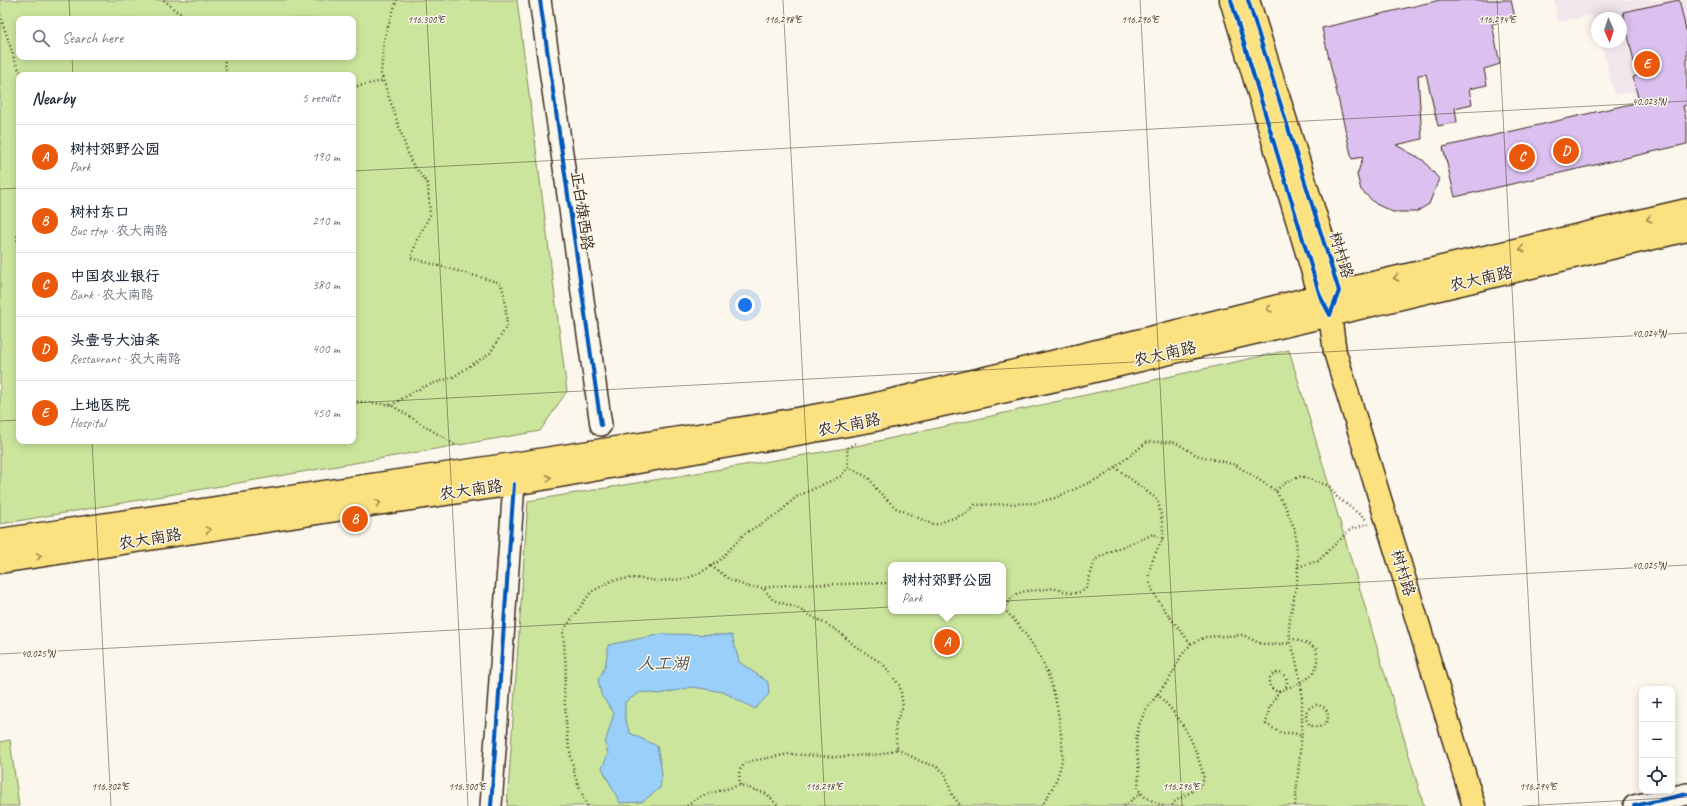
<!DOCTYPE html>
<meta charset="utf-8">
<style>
body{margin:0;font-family:Caveat,"LXGW WenKai TC",sans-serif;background:#f6f6f7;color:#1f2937}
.controls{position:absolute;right:12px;bottom:12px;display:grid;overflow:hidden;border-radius:8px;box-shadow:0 2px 10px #0003}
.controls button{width:36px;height:36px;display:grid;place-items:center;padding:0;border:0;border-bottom:1px solid #e0e1e3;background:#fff;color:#1f2937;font:20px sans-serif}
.compass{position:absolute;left:1591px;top:12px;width:36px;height:36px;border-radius:50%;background:#fff;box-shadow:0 2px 10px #0003;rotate:177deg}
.you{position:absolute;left:745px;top:305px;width:14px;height:14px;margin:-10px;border:3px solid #fff;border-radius:50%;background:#1a73e8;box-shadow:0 0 0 6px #1a73e833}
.badge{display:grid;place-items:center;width:26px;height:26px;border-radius:50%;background:#ea580c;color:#fff;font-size:13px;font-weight:700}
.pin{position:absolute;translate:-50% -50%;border:2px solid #fff;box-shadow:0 1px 4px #0006}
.popup{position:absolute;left:888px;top:562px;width:118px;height:52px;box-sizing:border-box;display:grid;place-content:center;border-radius:8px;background:#fff;filter:drop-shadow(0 1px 3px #0005);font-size:13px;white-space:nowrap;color:#747a83}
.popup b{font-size:15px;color:#1f2937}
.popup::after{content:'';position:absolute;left:50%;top:100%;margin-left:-8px;border:8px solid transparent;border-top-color:#fff}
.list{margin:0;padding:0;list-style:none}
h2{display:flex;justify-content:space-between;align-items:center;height:52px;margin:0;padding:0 16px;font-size:17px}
h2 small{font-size:13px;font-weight:400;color:#747a83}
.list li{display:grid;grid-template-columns:26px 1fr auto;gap:12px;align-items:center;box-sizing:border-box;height:64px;padding:0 16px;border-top:1px solid #e0e1e3}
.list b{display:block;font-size:15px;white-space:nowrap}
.list p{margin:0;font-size:13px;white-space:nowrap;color:#747a83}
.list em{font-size:13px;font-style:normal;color:#747a83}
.icon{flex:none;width:22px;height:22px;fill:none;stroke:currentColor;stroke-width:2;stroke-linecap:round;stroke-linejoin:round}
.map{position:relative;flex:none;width:1687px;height:806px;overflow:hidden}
.search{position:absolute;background:#fff;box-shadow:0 2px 10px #0003;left:16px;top:16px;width:340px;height:44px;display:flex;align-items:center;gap:10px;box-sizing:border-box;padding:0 14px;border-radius:8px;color:#747a83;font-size:15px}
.panel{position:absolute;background:#fff;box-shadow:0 2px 10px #0003;left:16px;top:72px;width:340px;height:372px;border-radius:8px}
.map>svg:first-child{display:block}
</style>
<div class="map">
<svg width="1687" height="806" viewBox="0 0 1687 806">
<rect width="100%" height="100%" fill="#fbf7ec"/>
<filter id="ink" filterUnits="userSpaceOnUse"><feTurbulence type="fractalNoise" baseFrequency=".025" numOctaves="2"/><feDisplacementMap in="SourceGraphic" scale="8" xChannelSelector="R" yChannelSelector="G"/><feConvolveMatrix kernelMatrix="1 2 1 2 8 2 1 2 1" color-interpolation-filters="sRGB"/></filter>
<g filter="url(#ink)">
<path fill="#f2e6ed" d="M1554,0h133v87l-72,7 -15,-52h21v-24h-24v15l-5,-18 -34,7z"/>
<path fill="#cbe69c" stroke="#83885d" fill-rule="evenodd" d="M0,0h517l50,391 -27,40 -540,93zM19,19h334v38h-334zM19,75h334v366h-334z
M1289,350l135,456h-917l21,-305 319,-53zM891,565h112v46h-112z
M10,740l9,66h-19v-64z"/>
<path fill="#99cff8" stroke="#738da1" d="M662,634l70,1 7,27 29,20 1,12 -14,15 -32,-17 -30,-5 -33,7 -19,-2 -16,10v17l5,14 27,13 5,27 -2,15 -18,14 -22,1 -18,-35 6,-14 -3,-11 9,-30 -13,-18 -3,-16c8,-10 9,-21 10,-34z"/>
<path fill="#dcc0ef" stroke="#3b2a1e" d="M1440,0h71l4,18 -23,6 8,40 -16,5 3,16 -18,4 3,15 -17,4 2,14 -19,4 -12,-52 -8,1 4,64 -26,6 27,15 16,19 -10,25 -13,8h-23l-17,-8 -15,-14 -4,-15 6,-18 -11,2 -30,-131z
M1679,0l8,34v71l-4,1 4,17v21l-232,53 -12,-50 196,-45 -6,-25 4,-1 -14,-64z"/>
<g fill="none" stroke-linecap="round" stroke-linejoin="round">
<defs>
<path id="minor" d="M540,0l61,425
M491,806l23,-322
M1634,806l53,-12"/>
<path id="major" d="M1231,0l89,296 10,19 5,37 139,454
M1248,0l91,291 -5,14
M0,540l513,-76 256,-40 99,-18 197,-47 274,-68 348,-81
M0,562l356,-55 158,-23 356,-63 199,-44 618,-147"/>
</defs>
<use href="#minor" stroke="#3b2a1e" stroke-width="24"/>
<use href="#major" stroke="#3b2a1e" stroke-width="25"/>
<path stroke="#3b2a1e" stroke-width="2.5" stroke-dasharray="1 3" stroke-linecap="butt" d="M164,0l11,10 15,9
M0,15l16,49 6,11
M224,57l3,18
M353,87l30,-6
M19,228l-2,6 2,38
M353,401l38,4 66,41
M391,405l32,-18 30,-10 37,-24 17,-27 -2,-28 -4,-15 -90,-25 6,-18 13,-25 -2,-31 -17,-22 -30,-88 3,-35 13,-39
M848,467l21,11 8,12 19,18 38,17 33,-12 8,-8 60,-2 20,-5 49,-22 43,-34h28l21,13 40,10 40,26 9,15 10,24 3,34 -1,18 -6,30 -2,16 1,15 5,12 7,36v40l-7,75
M1115,467l43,33 5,27v12
M1276,491l7,-7 18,-8 28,10 8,11 31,24
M711,566l18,13 19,8 15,1 24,-3 104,-2
M1298,567l20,-6 33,-32 20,-6
M1290,638l19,6 7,5c6,30 -14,33 -37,42l-10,18 -3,15 15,9h13l7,3
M1269 682a9 9 0 1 1 18 0a9 9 0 1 1-18 0Z
M1157,694c26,25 39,50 47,85l-5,8 -25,15 -2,4
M1306 716a11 11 0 1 1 22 0a11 11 0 1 1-22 0Z
M897,749l25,13 14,4 9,7 7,22 9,11
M740,785l-1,-14 7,-9 43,-8 47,3 47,-3 14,-5 -2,-24 8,-19 -3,-20 -17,-22 -28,-18 -17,-15 -41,-23 -24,-8 -10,-12
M587,806l-12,-30 -8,-39 -3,-47 2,-22 -3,-37 28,-39 22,-12 22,-2 23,3 27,-2 15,-6 19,-12 25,-27 35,-21 17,-16 45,-21 7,-9 -1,-19 11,-6
M687,806l14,-10 39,-11 27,9 11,12
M1042,806c8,-13 19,-32 20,-48 1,-10 -1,-23 -2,-33 -7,-50 -21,-79 -56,-116 10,-18 17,-18 36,-19 5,-1 11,-2 16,-1 12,3 19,7 30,0l9,-29c18,-12 38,-16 58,-26l10,5c-6,10 -15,28 -14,40 3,19 30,49 42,65
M1124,806l17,-13
M1163,806l-18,-9 -7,-8 1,-14 -3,-34 3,-16 6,-14 27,-36 9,-19 10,-12 14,-7 38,-2 16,8 11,2 20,-2"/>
<use href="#minor" stroke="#fbf7ec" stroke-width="21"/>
<use href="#major" stroke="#fbe180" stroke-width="22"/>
<defs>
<path id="cycleway" d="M540,0l61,425
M1231,0l89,296 10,19
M1248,0l91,291 -9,24
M491,806l23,-322
M1634,806l53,-12"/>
</defs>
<use href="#cycleway" stroke="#fbf7ec" stroke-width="6"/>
<use href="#cycleway" stroke="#0057b8" stroke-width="4"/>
</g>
<defs><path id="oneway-chevron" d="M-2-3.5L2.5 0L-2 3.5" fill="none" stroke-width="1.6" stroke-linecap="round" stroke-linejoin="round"/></defs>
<g stroke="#9b864f">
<use href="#oneway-chevron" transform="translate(1649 219) rotate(167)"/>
<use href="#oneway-chevron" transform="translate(1522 249) rotate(167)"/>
<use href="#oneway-chevron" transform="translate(1396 278) rotate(167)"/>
<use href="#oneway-chevron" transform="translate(1269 309) rotate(166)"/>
<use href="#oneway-chevron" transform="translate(549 478) rotate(-10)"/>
<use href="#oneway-chevron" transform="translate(378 503) rotate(-8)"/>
<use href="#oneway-chevron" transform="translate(208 530) rotate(-9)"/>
<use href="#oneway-chevron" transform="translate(39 556) rotate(-9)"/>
</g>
</g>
<path fill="none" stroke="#3b2a1e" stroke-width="1" stroke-opacity="0.45" d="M69,0l1,19M426,0l42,806M783,0l42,806M1140,0l42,806M1497,0l42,806M72,57l1,18M353,171l1334,-70M0,189l19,-1M353,403l1334,-70M0,421l19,-1M92,441l19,365M0,654l1687,-89M1522,806l165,-9"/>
<g text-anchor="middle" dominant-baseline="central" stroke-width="3" stroke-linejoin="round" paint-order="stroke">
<g font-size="16" fill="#3b2a1e" stroke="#fbf7ec">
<text transform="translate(582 211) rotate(82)">正白旗西路</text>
<text transform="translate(1341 255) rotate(73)">树村路</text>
<text transform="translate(1481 279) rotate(-13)">农大南路</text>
<text transform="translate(1165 354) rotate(-13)">农大南路</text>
<text transform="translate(849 425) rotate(-11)">农大南路</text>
<text transform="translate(471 490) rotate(-8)">农大南路</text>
<text transform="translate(150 539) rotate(-9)">农大南路</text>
<text transform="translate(1403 573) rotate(73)">树村路</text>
</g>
<g font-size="17" font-style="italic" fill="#525354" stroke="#fbf7ec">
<text x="663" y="663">人工湖</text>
</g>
</g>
<g font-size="10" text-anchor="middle" fill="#3b2a1e" stroke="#fbf7ec" stroke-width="3" stroke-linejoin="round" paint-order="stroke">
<text x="426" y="23">116.300°E</text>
<text x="783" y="23">116.298°E</text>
<text x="1140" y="23">116.296°E</text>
<text x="1497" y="23">116.294°E</text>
<text x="1649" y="105">40.023°N</text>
<text x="1649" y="337">40.024°N</text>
<text x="1649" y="569">40.025°N</text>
<text x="38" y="657">40.025°N</text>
<text x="110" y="790">116.302°E</text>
<text x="467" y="790">116.300°E</text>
<text x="824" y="790">116.298°E</text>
<text x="1181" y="790">116.296°E</text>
<text x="1538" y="790">116.294°E</text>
</g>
</svg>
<div class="controls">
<button>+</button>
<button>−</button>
<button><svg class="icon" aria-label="locate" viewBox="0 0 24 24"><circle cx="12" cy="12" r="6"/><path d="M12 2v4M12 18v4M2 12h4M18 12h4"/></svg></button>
</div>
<svg class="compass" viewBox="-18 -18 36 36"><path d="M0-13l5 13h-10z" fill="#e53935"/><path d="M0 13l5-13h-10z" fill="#747a83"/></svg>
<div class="you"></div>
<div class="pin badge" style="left:947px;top:642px">A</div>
<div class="popup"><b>树村郊野公园</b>Park</div>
<div class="pin badge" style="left:355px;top:519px">B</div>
<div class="pin badge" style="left:1522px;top:157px">C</div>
<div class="pin badge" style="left:1566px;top:151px">D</div>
<div class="pin badge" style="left:1647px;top:64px">E</div>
<div class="search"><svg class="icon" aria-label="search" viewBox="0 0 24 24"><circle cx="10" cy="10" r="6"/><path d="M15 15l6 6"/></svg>Search here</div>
<section class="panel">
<h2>Nearby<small>5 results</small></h2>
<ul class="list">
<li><span class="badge">A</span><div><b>树村郊野公园</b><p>Park</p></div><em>190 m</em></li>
<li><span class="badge">B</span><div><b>树村东口</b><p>Bus stop · 农大南路</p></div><em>210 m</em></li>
<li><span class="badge">C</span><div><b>中国农业银行</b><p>Bank · 农大南路</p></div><em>380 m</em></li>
<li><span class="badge">D</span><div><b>头壹号大油条</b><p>Restaurant · 农大南路</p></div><em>400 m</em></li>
<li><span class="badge">E</span><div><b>上地医院</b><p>Hospital</p></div><em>450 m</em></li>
</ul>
</section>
</div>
